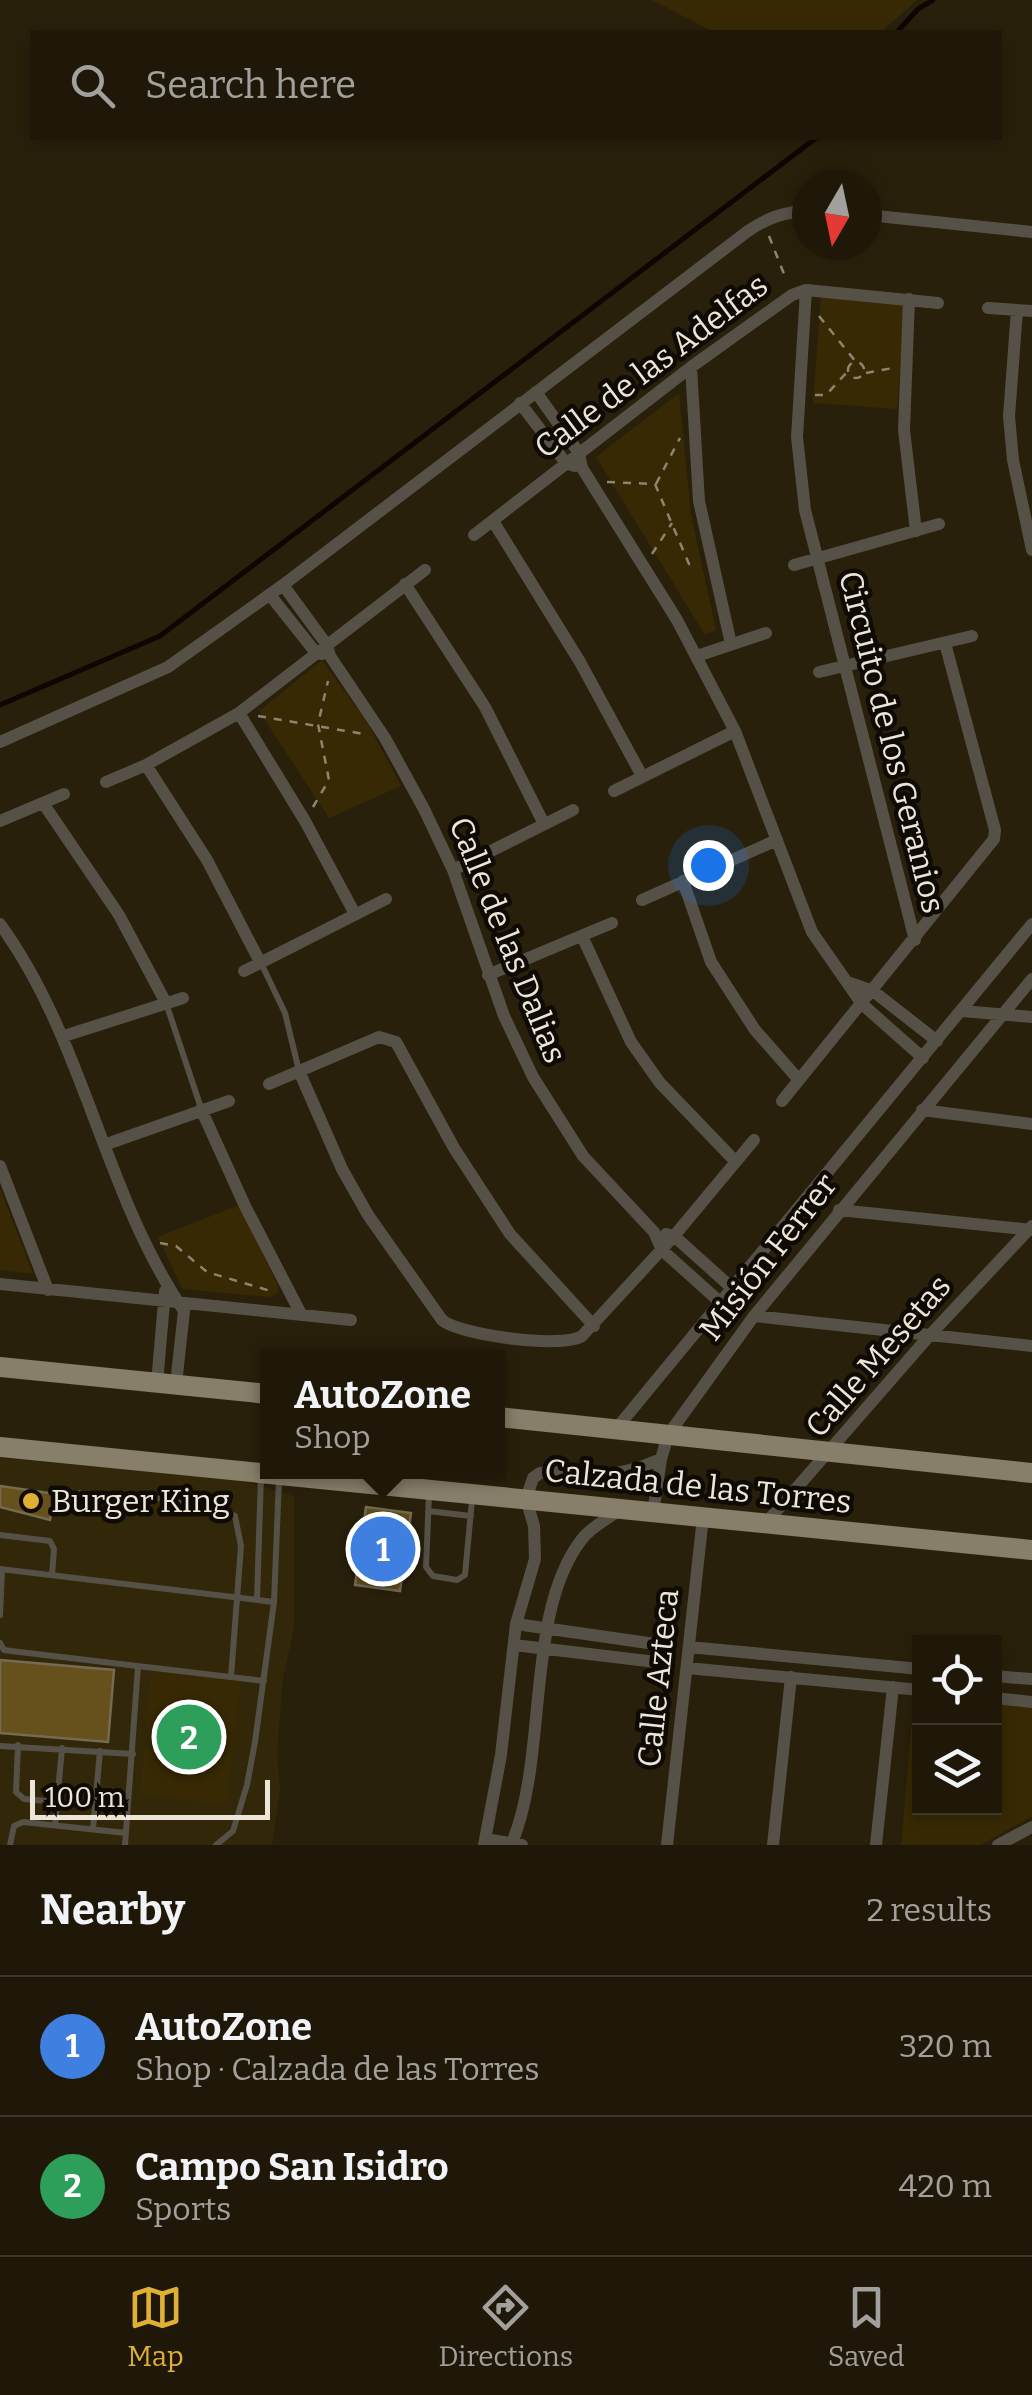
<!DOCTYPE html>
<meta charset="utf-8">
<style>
body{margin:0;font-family:Bitter,serif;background:#272112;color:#f1f3f6}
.controls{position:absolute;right:30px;bottom:30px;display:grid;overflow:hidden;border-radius:0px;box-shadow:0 5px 15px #0003}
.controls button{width:90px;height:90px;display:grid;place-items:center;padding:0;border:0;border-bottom:2px solid #3c3729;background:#1f1808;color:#f1f3f6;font:50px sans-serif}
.compass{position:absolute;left:792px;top:170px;width:90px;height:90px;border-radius:50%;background:#1f1808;box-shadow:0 5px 15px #0003;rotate:189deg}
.scale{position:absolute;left:30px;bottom:25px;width:240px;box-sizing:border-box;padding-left:10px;border:5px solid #ece6d9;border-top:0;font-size:28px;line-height:35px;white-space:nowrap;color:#ece6d9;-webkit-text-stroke:8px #0f0b04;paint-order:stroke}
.you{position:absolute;left:708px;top:865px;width:35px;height:35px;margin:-25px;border:8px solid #fff;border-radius:50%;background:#1a73e8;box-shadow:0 0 0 15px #1a73e833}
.badge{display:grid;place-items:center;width:65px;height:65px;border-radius:50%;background:#dfb034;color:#fff;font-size:32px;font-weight:700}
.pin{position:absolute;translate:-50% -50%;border:5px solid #fff;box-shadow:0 2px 10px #0006}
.popup{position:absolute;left:260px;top:1349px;width:245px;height:130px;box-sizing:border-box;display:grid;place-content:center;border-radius:0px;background:#1f1808;filter:drop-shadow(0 2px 8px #0005);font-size:32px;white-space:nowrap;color:#a1a09c}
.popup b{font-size:38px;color:#f1f3f6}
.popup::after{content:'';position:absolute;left:50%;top:100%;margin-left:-20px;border:20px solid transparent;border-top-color:#1f1808}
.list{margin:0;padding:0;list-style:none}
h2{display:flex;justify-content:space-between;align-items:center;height:130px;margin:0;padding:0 40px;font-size:42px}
h2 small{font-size:32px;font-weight:400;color:#a1a09c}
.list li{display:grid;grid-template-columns:65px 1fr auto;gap:30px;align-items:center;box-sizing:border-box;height:140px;padding:0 40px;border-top:2px solid #3c3729}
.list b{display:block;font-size:38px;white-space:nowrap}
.list p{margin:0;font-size:32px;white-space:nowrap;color:#a1a09c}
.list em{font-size:32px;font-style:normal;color:#a1a09c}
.icon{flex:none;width:55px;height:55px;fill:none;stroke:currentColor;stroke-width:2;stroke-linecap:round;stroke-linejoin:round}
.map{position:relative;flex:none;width:1032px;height:1845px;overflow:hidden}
.search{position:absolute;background:#1f1808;box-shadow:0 5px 15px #0003;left:30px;right:30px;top:30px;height:110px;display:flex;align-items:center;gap:25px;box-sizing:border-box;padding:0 35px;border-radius:0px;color:#a1a09c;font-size:38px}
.sheet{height:410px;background:#1f1808}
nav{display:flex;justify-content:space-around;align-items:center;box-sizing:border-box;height:140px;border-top:2px solid #3c3729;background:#1f1808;font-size:28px;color:#a1a09c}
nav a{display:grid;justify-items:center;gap:5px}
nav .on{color:#dfb034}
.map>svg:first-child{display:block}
</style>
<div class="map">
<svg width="1032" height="1845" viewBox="0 0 1032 1845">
<rect width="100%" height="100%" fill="#29200b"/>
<path fill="#332709" d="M0,1458l239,21 55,17v131l-11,52 -6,74 3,36 -8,56h-272z"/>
<path fill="#372903" d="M652,0h265l-36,32h-167z
M821,297l84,6 -8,106 -84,-6z
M679,393l12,122 25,115 -11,5 -109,-178z
M322,660l46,64 33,62 -72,32 -70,-107z
M0,1188l33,86 -33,-4z
M239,1205l39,80v8l-10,4 -86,-8 -24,-52z
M151,1668l90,12 -15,125 -86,-10z
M914,1696h6v112h74l1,-105 37,4v110l-52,28h-79z"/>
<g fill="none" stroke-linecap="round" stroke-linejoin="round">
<path stroke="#0e0600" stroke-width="5" d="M897,32l21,-23 15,-9
M0,705l160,-69 656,-498"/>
</g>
<path fill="#66511d" stroke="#756b53" stroke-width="2.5" d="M0,1486l63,9 -3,20 -9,-1 -1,6 -50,-13z
M366,1507l45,6 -11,78 -45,-6z
M0,1660l114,10 -6,72 -108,-9z"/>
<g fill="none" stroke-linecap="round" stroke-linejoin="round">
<path stroke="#8c8574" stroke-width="2.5" stroke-dasharray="8 8" stroke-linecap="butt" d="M769,236l17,43
M819,316l37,46
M848 370a8 8 0 1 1 16 0a8 8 0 1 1-16 0Z
M866,373l27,-5
M815,395h11l22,-24
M607,482l48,2 34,80 7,2
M656,484l24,-46
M652,554l20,-31
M258,716l106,18
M313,807l16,-27 -11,-56 10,-43
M160,1243l16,3 31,26 67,20"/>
<path stroke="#555147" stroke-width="6" d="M261,963l24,50 14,58
M166,1003l35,105
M79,1493c39,4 125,3 156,23l6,30 -10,131
M429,1495l-3,72 7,9 24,4 8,-5 7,-75
M428,1511l43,5
M0,1535l50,6 4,8 -2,26
M0,1569l274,33
M257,1600l4,-125
M0,1615l2,-45
M0,1643l4,7 7,1 253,30
M18,1745l-2,47 8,7 33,3
M0,1746l133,8
M55,1825l7,-77
M93,1829l7,-78
M10,1845l4,-19 9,-4 103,11
M125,1845l13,-179
M216,1845l17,-14 14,-46 8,-43 19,-140 5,-123"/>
<path stroke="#555147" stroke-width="12" d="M867,215l165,17
M806,290l-9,147 8,73 110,430
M909,299l-5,131 12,101
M988,308l44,3
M1017,310l-8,106 4,44 19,90
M691,367l8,134 32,143
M536,392l43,61 3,15 95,152 58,111 77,201 50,72 61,54
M520,403l46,60 9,3
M493,521l87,141 62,114
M474,535l217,-168 101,-72 14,-5 132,13
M794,565l145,-41
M405,584l80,123 59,117
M283,585l44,60 3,11 55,82 39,71 29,61 51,146 29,61 50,79 71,76 8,18 59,53
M270,595l46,58 6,1
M697,656l69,-23
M819,672l153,-36
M239,713l66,108 50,93
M0,742l168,-75 115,-82 465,-354c19,-13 36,-19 59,-20
M146,765l61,95 53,102
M106,782l40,-17 93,-52 186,-143
M614,791l121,-60
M43,803l76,112 47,88
M0,821l64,-27
M453,870l120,-60
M683,881l28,81 44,68 44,50
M642,900l135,-60
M0,924c85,117 103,268 184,387l-8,73
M582,936l49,106 29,41 76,79
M244,971l142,-72
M488,975l124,-52
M850,983l23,8 64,50
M962,1011l70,6
M64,1036l119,-38
M299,1071l43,98 26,46 74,105c17,15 121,29 140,16l92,-100 80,-96
M269,1084l110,-47 17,5 58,106 56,86 84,92
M782,1101l212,-262 1,-9 -50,-187
M201,1109l44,97 56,108
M922,1110l110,14
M104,1145l125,-44
M0,1166l48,124
M839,1210l193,20
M666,1234l8,2 58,52
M0,1284l351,36
M754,1316l278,30
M157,1383l8,-92
M616,1429l416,-505
M653,1513l8,-54
M766,1523l164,-188 102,-109
M514,1645l150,18 5,-17 -153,-22
M689,1647l231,22
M687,1668l233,22
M994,1676l38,3
M994,1698l38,4
M486,1839l36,6
M484,1845l17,-90 15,-131 19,-65 -1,-33 -8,-27 7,-21 7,-5 19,-2 40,6 39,-9 23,-9 7,-24 86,-119 278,-337
M511,1845c38,-87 13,-232 71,-306 8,-11 25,-20 36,-28
M667,1845l36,-328
M773,1845l18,-168
M876,1845l17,-158
M998,1845l34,-18"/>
<path stroke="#887f6b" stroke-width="20" d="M0,1367l268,27
M498,1417l534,56
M0,1447l1032,103"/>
</g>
<circle fill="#dfb034" stroke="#0f0b04" stroke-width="4" cx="31" cy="1501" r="10"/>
<g text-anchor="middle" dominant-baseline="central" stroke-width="9" stroke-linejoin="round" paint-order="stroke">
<g font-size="32" fill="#ece6d9" stroke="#0f0b04">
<text transform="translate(651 366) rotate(-37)">Calle de las Adelfas</text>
<text transform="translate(892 742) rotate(76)">Circuito de los Geranios</text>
<text transform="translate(508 940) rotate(68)">Calle de las Dalias</text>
<text transform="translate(768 1257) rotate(-52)">Misión Ferrer</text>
<text transform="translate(878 1356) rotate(-49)">Calle Mesetas</text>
<text transform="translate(698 1486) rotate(6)">Calzada de las Torres</text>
<text transform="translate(658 1678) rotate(-84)">Calle Azteca</text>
</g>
<g font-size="32" fill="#ece6d9" stroke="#0f0b04" text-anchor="start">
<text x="51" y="1501">Burger King</text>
</g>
</g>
</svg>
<div class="controls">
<button><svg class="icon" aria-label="locate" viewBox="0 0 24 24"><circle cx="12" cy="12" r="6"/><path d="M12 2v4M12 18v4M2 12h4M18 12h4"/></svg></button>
<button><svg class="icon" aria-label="layers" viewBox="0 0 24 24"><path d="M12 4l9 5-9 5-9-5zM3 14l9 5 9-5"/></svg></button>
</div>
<svg class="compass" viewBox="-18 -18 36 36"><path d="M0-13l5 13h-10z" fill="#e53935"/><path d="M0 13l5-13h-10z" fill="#a1a09c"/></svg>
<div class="scale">100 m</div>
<div class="you"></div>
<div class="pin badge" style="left:383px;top:1549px;background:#3f7fe0">1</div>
<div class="popup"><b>AutoZone</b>Shop</div>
<div class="pin badge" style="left:189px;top:1737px;background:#2e9e5b">2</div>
<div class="search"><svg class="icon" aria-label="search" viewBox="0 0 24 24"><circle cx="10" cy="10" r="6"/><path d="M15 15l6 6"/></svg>Search here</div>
</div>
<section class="sheet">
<h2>Nearby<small>2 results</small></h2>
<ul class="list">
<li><span class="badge" style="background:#3f7fe0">1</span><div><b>AutoZone</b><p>Shop · Calzada de las Torres</p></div><em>320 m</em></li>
<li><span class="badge" style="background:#2e9e5b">2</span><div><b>Campo San Isidro</b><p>Sports</p></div><em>420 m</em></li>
</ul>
</section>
<nav>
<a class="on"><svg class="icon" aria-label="map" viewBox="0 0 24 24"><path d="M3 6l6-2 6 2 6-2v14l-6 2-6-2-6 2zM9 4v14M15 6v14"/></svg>Map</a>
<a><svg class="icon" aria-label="directions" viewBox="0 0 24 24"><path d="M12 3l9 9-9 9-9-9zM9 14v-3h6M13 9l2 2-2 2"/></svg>Directions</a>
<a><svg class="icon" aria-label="saved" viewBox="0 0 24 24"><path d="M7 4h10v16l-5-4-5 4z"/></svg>Saved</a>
</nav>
